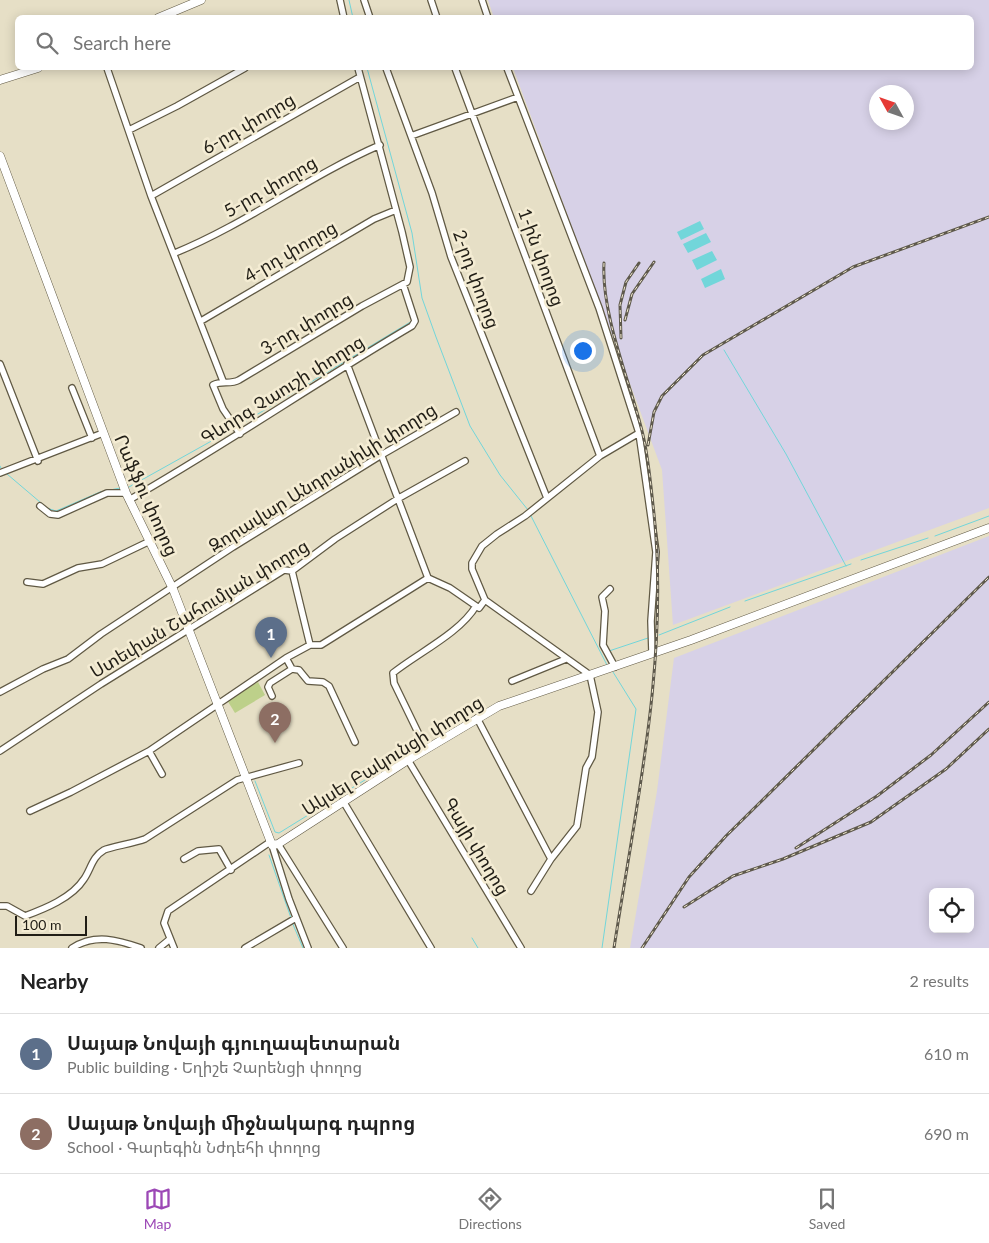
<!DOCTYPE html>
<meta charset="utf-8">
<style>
body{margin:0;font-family:Lato,"Noto Sans Armenian",sans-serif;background:#f2f2f2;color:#222}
.controls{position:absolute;right:15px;bottom:15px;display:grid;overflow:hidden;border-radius:8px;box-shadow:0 2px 12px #0003}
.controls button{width:45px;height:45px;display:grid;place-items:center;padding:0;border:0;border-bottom:1px solid #e0e0e0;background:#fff;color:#222;font:25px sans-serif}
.compass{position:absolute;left:869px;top:85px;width:45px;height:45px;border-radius:50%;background:#fff;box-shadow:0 2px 12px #0003;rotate:310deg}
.scale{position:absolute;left:15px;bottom:12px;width:72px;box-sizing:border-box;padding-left:5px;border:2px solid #211e16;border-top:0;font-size:14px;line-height:18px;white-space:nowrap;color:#211e16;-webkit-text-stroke:4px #f4ecd3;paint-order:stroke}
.you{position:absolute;left:582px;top:350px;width:18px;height:18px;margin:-12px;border:4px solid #fff;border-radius:50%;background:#1a73e8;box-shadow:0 0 0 8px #1a73e833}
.badge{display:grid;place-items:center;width:32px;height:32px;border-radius:50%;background:#9c48b6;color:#fff;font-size:16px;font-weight:700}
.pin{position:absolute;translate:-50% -41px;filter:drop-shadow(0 1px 2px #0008)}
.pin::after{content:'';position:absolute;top:26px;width:18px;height:15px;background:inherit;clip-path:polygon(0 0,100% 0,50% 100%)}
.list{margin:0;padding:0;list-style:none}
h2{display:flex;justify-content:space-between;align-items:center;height:65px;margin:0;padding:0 20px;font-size:21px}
h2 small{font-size:16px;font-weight:400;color:#767676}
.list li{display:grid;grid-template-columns:32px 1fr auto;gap:15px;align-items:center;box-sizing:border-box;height:80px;padding:0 20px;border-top:1px solid #e0e0e0}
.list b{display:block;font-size:19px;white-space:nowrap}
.list p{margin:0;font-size:16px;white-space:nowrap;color:#767676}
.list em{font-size:16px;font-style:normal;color:#767676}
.icon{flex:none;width:28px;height:28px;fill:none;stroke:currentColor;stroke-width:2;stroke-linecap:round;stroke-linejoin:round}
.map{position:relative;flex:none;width:989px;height:948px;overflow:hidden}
.search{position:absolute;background:#fff;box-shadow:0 2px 12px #0003;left:15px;right:15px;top:15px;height:55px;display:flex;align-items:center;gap:12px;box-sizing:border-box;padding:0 18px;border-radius:8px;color:#767676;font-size:19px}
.sheet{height:225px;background:#fff}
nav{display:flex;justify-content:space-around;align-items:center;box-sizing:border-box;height:70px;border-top:1px solid #e0e0e0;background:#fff;font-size:14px;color:#767676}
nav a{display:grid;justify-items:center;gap:2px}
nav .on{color:#9c48b6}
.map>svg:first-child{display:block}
</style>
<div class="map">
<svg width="989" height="948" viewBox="0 0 989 948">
<rect width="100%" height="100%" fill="#e6dfc6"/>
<path fill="#d7d1e7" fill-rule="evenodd" d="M488,0h501v508l-316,117 -11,-155 -149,-402h459v-50h-478zM876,92h30v30h-30z
M989,536v412h-359l27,-157 17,-133zM933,892h37v37h-37z"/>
<path fill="#bdd08a" d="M258,682l7,13 -30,18 -8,-13z"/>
<path fill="#72d6da" d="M700,221l4,8 -23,11 -4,-8z
M706,233l5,9 -23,11 -5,-9z
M712,251l5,9 -20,10 -5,-10z
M721,269l4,10 -20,9 -4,-9z"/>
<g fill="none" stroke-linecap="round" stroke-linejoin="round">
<path stroke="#72d6da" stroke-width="1" d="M349,0l4,18
M367,68l45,165 10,65 14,39 34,89 30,49 28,35
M724,350l62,104 60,112
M238,426l174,-105
M0,466l1,2
M7,474l40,34 9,3 44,-19 20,-4
M129,487l104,-58
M530,514l77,151
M935,536l54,-20
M861,560l67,-22
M745,601l106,-37
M659,635l71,-28
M609,651l39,-13
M255,781l20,51 4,1 141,-87
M269,855l22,63
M292,922l11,26
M472,938l6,10
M602,948l34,-239 -23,-37"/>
<defs>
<path id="minor" d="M340,0l4,18
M364,0l6,18
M431,0l6,18
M482,0l6,18
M107,68l44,128 72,185
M386,68l46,125 19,64 96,241
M455,68l145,388
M507,68l92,240 40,125 17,119 -5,69 1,32
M129,130l48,-24 68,-38
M411,136l107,-39
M151,196l209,-119
M175,253c71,-29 134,-77 205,-108
M201,321l173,-102 22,-9
M0,364l38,97
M347,364l81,214
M72,388l20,50
M240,434l-17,-25 -10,-24c9,-5 17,0 26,-5l123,-74 45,-24 3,-15 -8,-35 -44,-164
M0,473l103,-40
M129,500c96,-55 188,-118 283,-174l3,-5 -12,-37
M40,506l10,8 8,1 49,-22h19
M292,571l18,74
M428,578l22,10 29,20 6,-8
M27,582l16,2 35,-16 24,-4 48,-23
M610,589l-8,8 3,14 -2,34 12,22
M286,658l6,11 7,1 9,11 15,1 6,4 26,56
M512,681l54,-22
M0,692l43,-23 25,-10 33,-25 132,-87 150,-93 73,-42
M272,696l-4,-9 2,-4 22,-14
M477,718l74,141 -20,32
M426,749l-32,-66 -1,-10c25,-20 67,-40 83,-67
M0,751l101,-67 183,-114 8,1 43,-32 64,-41 66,-37
M149,751l13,23
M408,760l113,188
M343,801l88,147
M30,811l41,-19 78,-41 137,-93 24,-13h11l107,-67
M278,844l65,104
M272,845l17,54 19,49
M184,859l14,-8 21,-2 12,21
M551,859l26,-33 9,-58 6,-11 6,-45 -8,-37 -105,-75 -13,-31v-6l10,-17 15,-12 28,-18 75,-60 39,-23
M0,906h7l18,10c19,-7 47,-18 59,-37 7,-10 8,-22 20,-29 6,-3 31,-7 41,-11l92,-59 62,-17
M72,948c23,-15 46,-8 69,0
M159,948l11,-9
M174,948l-10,-25 4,-12 102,-69
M245,948l51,-30"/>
<path id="major" d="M158,18l43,-18
M0,80l38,-12
M0,156l126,337 47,96 99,256 6,-1 130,-84 91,-54 192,-66 298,-112"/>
</defs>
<use href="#minor" stroke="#605944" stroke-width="8"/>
<use href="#major" stroke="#605944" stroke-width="9"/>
<use href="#minor" stroke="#fff" stroke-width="5.5"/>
<use href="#major" stroke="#fff" stroke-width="8"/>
<defs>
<path id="rail" d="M604,263c-3,52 27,121 39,172 6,26 8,53 11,79 15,145 -18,291 -40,434
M625,320l7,-26 22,-32
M621,338l-1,-33 6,-23 13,-19
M648,445l6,-33 8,-16 41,-41 150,-88 136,-50
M796,848l81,-52 54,-41 58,-53
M684,907l49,-31 50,-17 88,-37 75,-53 43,-40
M642,948l47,-71 37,-41 263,-259"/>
</defs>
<use href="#rail" stroke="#5e594c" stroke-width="3"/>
<use href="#rail" stroke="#f4ecd3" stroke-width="1" stroke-dasharray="4" stroke-linecap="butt"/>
</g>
<g text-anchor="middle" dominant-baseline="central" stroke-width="5" stroke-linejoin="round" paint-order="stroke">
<g font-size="18" fill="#211e16" stroke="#f4ecd3">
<text transform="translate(248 123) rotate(-30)">6-րդ փողոց</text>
<text transform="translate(270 186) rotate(-30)">5-րդ փողոց</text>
<text transform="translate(290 251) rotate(-30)">4-րդ փողոց</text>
<text transform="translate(542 257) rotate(70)">1-ին փողոց</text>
<text transform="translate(477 279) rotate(70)">2-րդ փողոց</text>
<text transform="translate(306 323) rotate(-31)">3-րդ փողոց</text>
<text transform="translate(282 389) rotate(-32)">Գևորգ Չաուշի փողոց</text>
<text transform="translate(322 477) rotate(-32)">Զորավար Անդրանիկի փողոց</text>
<text transform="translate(147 495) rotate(66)">Րաֆֆու փողոց</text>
<text transform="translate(199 608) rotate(-31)">Ստեփան Շահումյան փողոց</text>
<text transform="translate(392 755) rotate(-32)">Ակսել Բակունցի փողոց</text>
<text transform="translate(477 846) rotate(59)">Գայի փողոց</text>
</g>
</g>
</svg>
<div class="controls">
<button><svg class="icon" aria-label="locate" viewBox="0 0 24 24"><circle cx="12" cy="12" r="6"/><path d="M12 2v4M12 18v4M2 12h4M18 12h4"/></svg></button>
</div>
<svg class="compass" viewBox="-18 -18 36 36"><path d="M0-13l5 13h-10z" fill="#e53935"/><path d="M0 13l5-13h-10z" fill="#767676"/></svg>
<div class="scale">100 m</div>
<div class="you"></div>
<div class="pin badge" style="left:271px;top:658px;background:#5c6f8a">1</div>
<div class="pin badge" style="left:275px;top:743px;background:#8d6e63">2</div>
<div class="search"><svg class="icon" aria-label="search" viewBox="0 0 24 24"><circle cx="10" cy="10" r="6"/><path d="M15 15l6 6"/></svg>Search here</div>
</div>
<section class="sheet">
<h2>Nearby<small>2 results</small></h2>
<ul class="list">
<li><span class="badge" style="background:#5c6f8a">1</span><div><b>Սայաթ Նովայի գյուղապետարան</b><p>Public building · Եղիշե Չարենցի փողոց</p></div><em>610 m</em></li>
<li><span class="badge" style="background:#8d6e63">2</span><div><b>Սայաթ Նովայի միջնակարգ դպրոց</b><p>School · Գարեգին Նժդեհի փողոց</p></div><em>690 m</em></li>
</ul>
</section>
<nav>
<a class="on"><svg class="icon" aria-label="map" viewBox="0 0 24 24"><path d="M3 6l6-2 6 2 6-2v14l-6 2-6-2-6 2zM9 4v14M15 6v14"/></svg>Map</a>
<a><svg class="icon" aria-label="directions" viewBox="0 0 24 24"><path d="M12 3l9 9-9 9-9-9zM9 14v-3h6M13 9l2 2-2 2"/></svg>Directions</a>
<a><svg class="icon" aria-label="saved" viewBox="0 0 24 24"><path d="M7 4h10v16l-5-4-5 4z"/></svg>Saved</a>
</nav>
